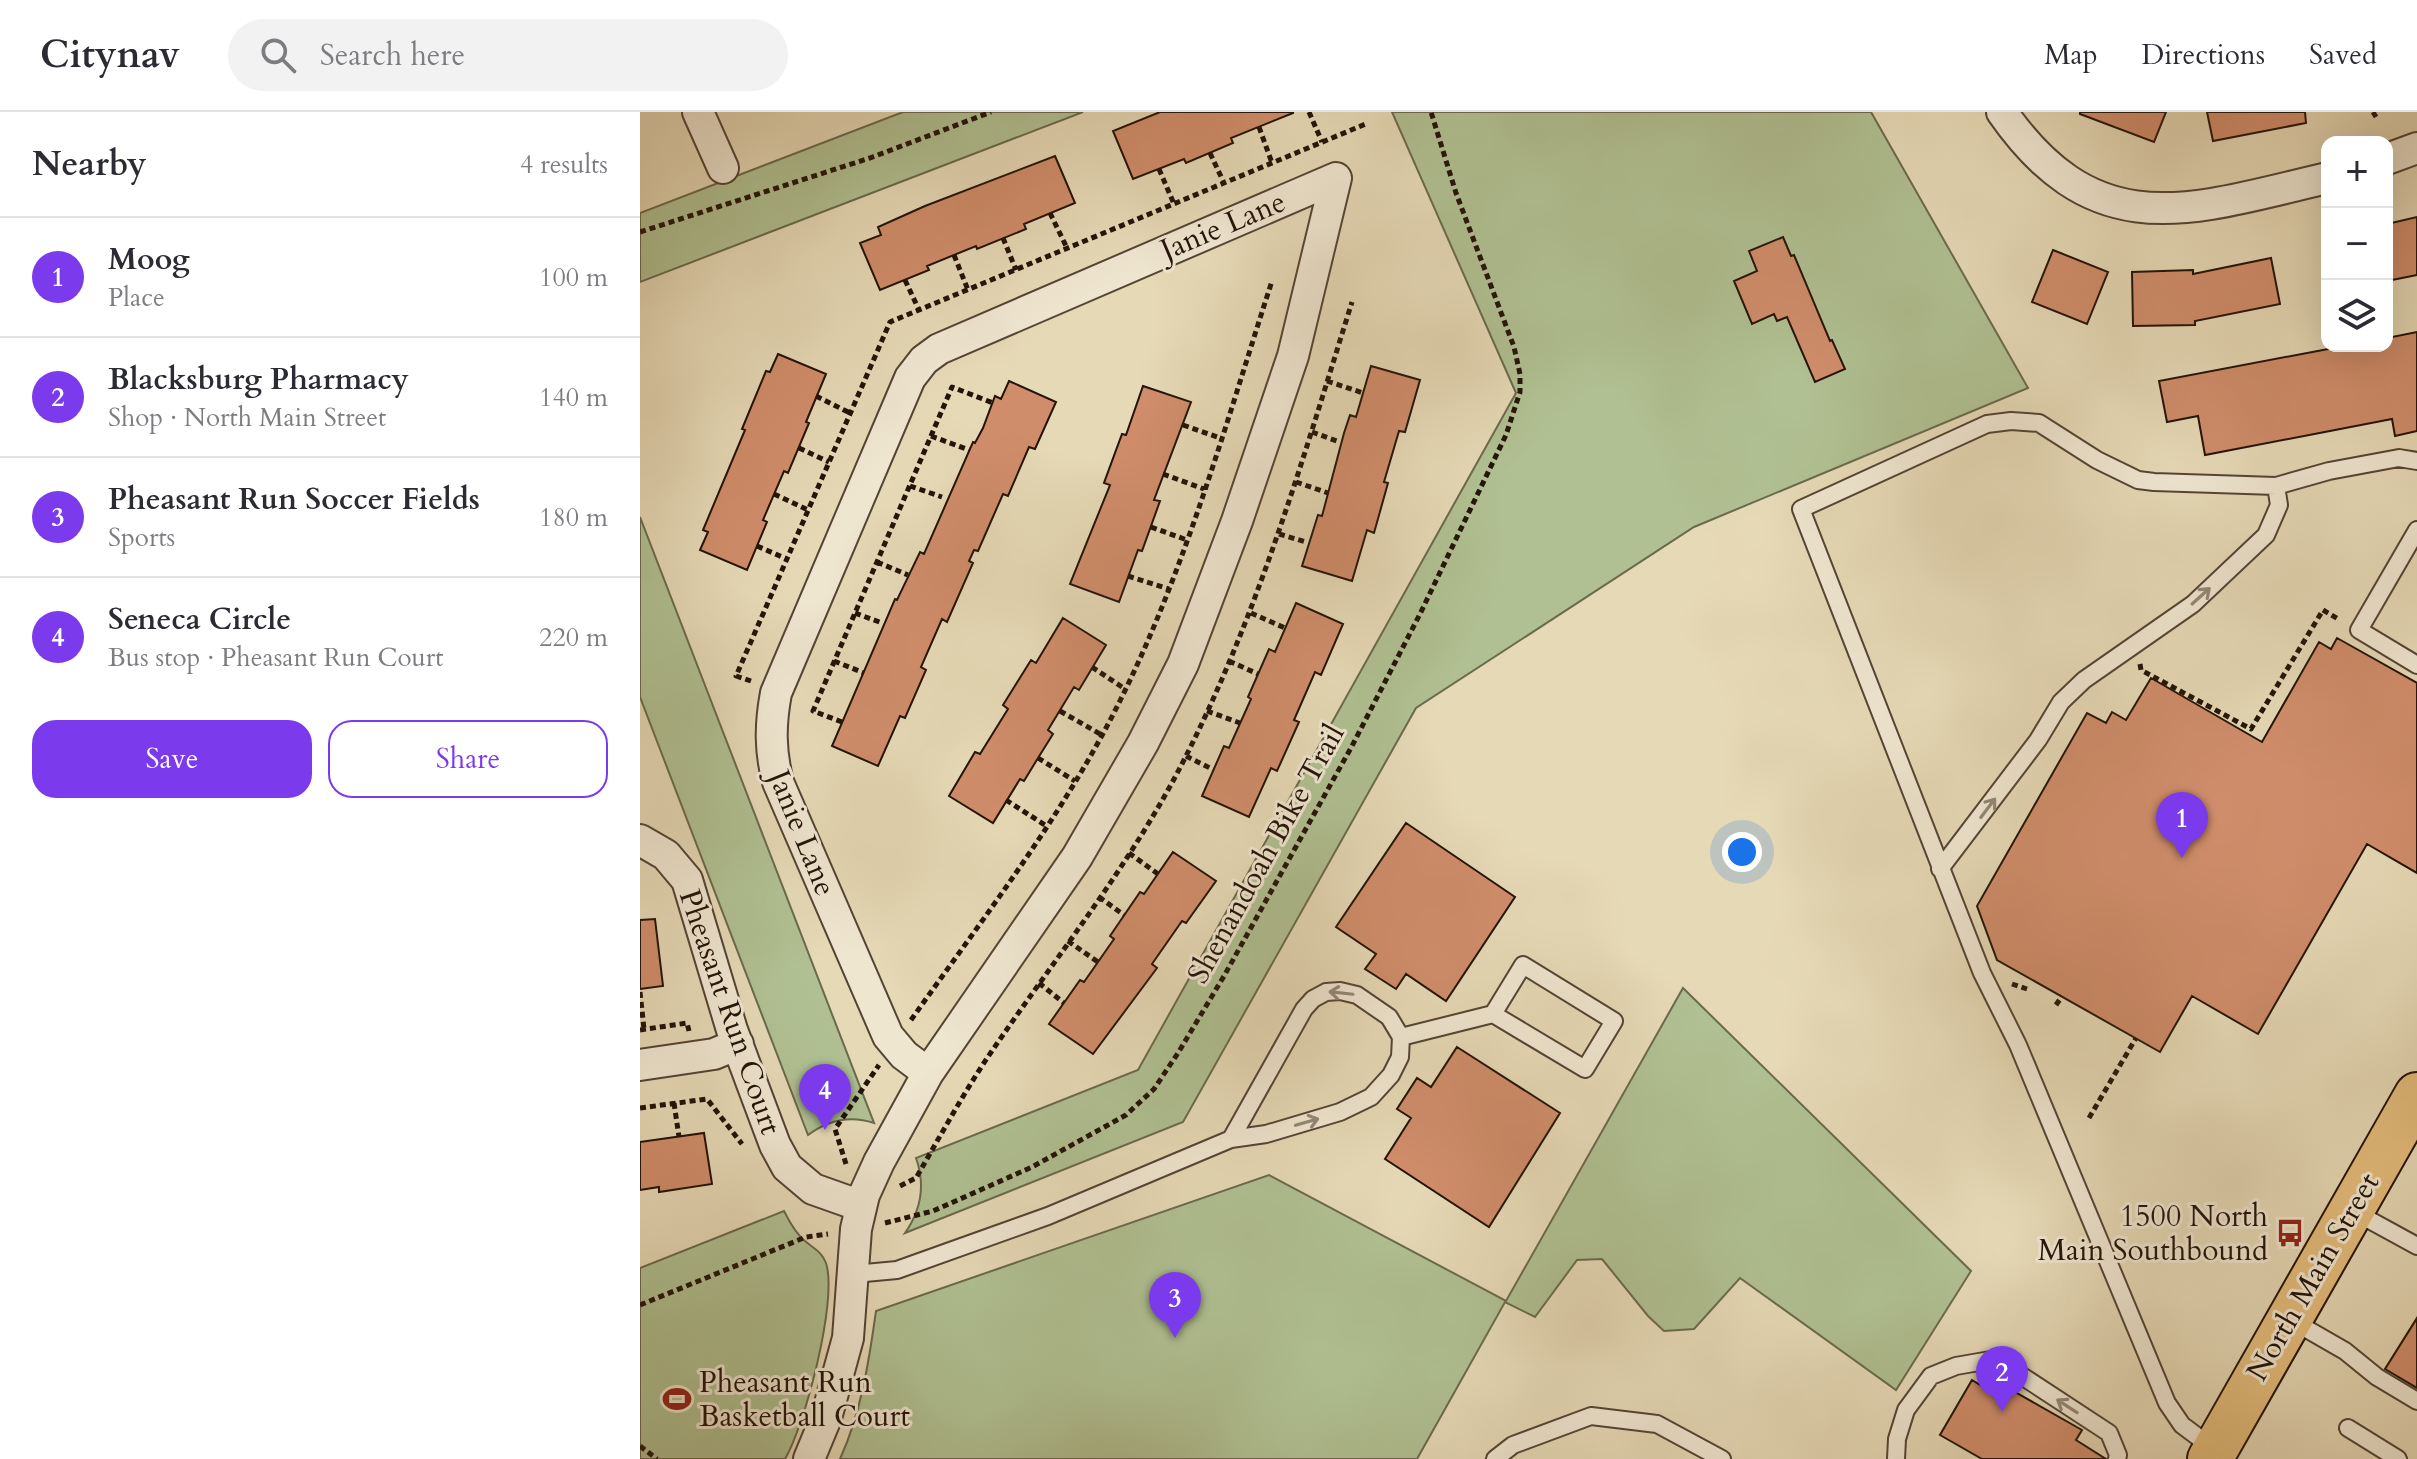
<!DOCTYPE html>
<meta charset="utf-8">
<style>
body{margin:0;font-family:Cardo,serif;background:#f2f2f3;color:#2b2b33}
.controls{position:absolute;right:24px;top:24px;display:grid;overflow:hidden;border-radius:16px;box-shadow:0 8px 32px #0002}
.controls button{width:72px;height:72px;display:grid;place-items:center;padding:0;border:0;border-bottom:2px solid #e1e1e2;background:#fff;color:#2b2b33;font:40px sans-serif}
.you{position:absolute;left:1102px;top:740px;width:28px;height:28px;margin:-20px;border:6px solid #fff;border-radius:50%;background:#1a73e8;box-shadow:0 0 0 12px #1a73e833}
.badge{display:grid;place-items:center;width:52px;height:52px;border-radius:50%;background:#7c3aed;color:#fff;font-size:26px;font-weight:700}
.pin{position:absolute;translate:-50% -66px;filter:drop-shadow(0 2px 4px #0008)}
.pin::after{content:'';position:absolute;top:42px;width:28px;height:24px;background:inherit;clip-path:polygon(0 0,100% 0,50% 100%)}
.list{margin:0;padding:0;list-style:none}
h2{display:flex;justify-content:space-between;align-items:center;height:104px;margin:0;padding:0 32px;font-size:34px}
h2 small{font-size:26px;font-weight:400;color:#7c7c81}
.list li{display:grid;grid-template-columns:52px 1fr auto;gap:24px;align-items:center;box-sizing:border-box;height:120px;padding:0 32px;border-top:2px solid #e1e1e2}
.list b{display:block;font-size:30px;white-space:nowrap}
.list p{margin:0;font-size:26px;white-space:nowrap;color:#7c7c81}
.list em{font-size:26px;font-style:normal;color:#7c7c81}
.actions{display:flex;gap:16px;padding:24px 32px}
.actions a{flex:1;padding:18px 0;border:2px solid #7c3aed;border-radius:24px;text-align:center;font-size:28px;color:#7c3aed}
.actions .main{background:#7c3aed;color:#fff}
.icon{flex:none;width:44px;height:44px;fill:none;stroke:currentColor;stroke-width:2;stroke-linecap:round;stroke-linejoin:round}
.map{position:relative;flex:none;width:1777px;height:1347px;overflow:hidden}
header{display:flex;align-items:center;gap:48px;box-sizing:border-box;height:112px;padding:0 40px;background:#fff;border-bottom:2px solid #e1e1e2}
header strong{font-size:38px}
nav{display:flex;gap:44px;margin-inline-start:auto;font-size:28px}
.search{width:560px;height:72px;background:#f2f2f3;display:flex;align-items:center;gap:20px;box-sizing:border-box;padding:0 28px;border-radius:44px;color:#7c7c81;font-size:30px}
main{display:flex}
aside{flex:1;background:#fff}
.map>svg:first-child{display:block}
</style>
<header>
<strong>Citynav</strong>
<div class="search"><svg class="icon" aria-label="search" viewBox="0 0 24 24"><circle cx="10" cy="10" r="6"/><path d="M15 15l6 6"/></svg>Search here</div>
<nav><a>Map</a><a>Directions</a><a>Saved</a></nav>
</header>
<main>
<aside>
<h2>Nearby<small>4 results</small></h2>
<ul class="list">
<li><span class="badge">1</span><div><b>Moog</b><p>Place</p></div><em>100 m</em></li>
<li><span class="badge">2</span><div><b>Blacksburg Pharmacy</b><p>Shop · North Main Street</p></div><em>140 m</em></li>
<li><span class="badge">3</span><div><b>Pheasant Run Soccer Fields</b><p>Sports</p></div><em>180 m</em></li>
<li><span class="badge">4</span><div><b>Seneca Circle</b><p>Bus stop · Pheasant Run Court</p></div><em>220 m</em></li>
</ul>
<div class="actions"><a class="main">Save</a><a>Share</a></div>
</aside>
<div class="map">
<svg width="1777" height="1347" viewBox="0 0 1777 1347">
<rect width="100%" height="100%" fill="#e6d9b6"/>
<filter id="stains"><feTurbulence type="fractalNoise" baseFrequency=".0025" numOctaves="4"/><feColorMatrix values="0 0 0 0 .2 0 0 0 0 .09 0 0 0 0 .02 0 0 0 .5 -.17"/></filter>
<radialGradient id="worn" r=".72"><stop offset=".6" stop-color="#630" stop-opacity="0"/><stop offset="1" stop-color="#630" stop-opacity=".3"/></radialGradient>
<path fill="#b0c092" stroke="#6a6a4d" stroke-width="2" d="M263,0h180l-443,170v-69z
M752,0h479l157,276 -334,139 -278,181 -233,414 -278,111c16,-23 21,-47 11,-75l222,-88 378,-677z
M0,405l234,606c-24,-8 -46,-3 -66,12l-168,-438z
M1043,876l288,283 -75,119 -156,-112 -46,51 -30,2 -16,-15 -46,-57 -25,1 -42,57 -30,-15 -88,157h-577c21,-46 29,-98 36,-148l393,-136 237,126z
M144,1099c5,10 12,23 21,30 8,7 17,11 21,22 12,37 -21,162 -41,196h-145v-191z"/>
<path fill="#d08d6b" stroke="#231308" stroke-width="2" d="M520,0h133v1l-62,25 2,5 -47,20 -2,-4 -51,20 -20,-48z
M1440,0h86l-12,30 -74,-28z
M1567,0h98l1,11 -93,18z
M415,44l20,47 -51,21 2,5 -49,20 -1,-3 -49,20 2,4 -49,20 -20,-47 21,-8 -3,-8 47,-21z
M1777,105v58l-30,6v-57z
M1143,125l8,19 3,-1 36,86 2,-1 13,29 -30,13 -28,-65 -10,4 -3,-7 -22,10 -18,-43 23,-10 -8,-20z
M1413,138l55,22 -21,52 -55,-22z
M1631,146l9,46 -85,17v4l-62,1 -1,-54 61,-2v4z
M1777,220v99l-22,5 -3,-17 -187,36 -7,-39 -31,6 -8,-41 185,-35h43v-8z
M138,242l48,20 -20,48 3,1 -21,50 -4,-2 -21,49 4,2 -20,48 -47,-20 8,-18 -5,-2 42,-100 -3,-1 24,-58 4,1z
M731,254l49,14 -15,52 -6,-1 -15,51 4,1 -14,50 -7,-3 -15,51 -50,-15 16,-51 4,1 22,-83 6,-18 6,2z
M369,269l47,21 -21,47 -6,-2 -21,49 -5,-2 -25,57 -4,-1 -5,11 4,2 -26,59 -5,-3 -21,48 5,3 -21,48 -5,-2 -22,50 -46,-20 63,-147 2,1 23,-48 4,2 49,-112 2,1 8,-15 12,-32 6,3z
M503,274l48,16 -37,98 6,1 -18,50 -4,-1 -19,52 -49,-18 40,-99 -6,-2 18,-49 4,1z
M656,491l47,21 -22,51 -6,-3 -21,48 5,2 -22,49 -6,-3 -22,49 -47,-21 22,-50 5,2 22,-49 -3,-2 21,-48 6,3z
M423,506l43,27 -27,45 -5,-3 -26,43 5,4 -15,24 -14,23 -4,-2 -27,44 -44,-27 26,-44 5,2 28,-45 -5,-4 28,-45 5,3z
M1697,526l80,45v190l-50,-29 -109,190 -66,-38 -32,56 -163,-92 -20,-54 110,-193 19,10 6,-11 14,8 25,-42 111,64 57,-100 12,7z
M766,711l109,74 -69,104 -40,-27 -10,15 -31,-20 11,-15 -40,-27z
M533,740l43,29 -30,42 -4,-2 -30,43 5,4 -64,86 -44,-30 31,-44 4,2 30,-43 -4,-3 30,-44 4,2z
M15,807l8,67 -23,3v-69z
M817,935l103,66 -71,114 -104,-68 26,-41 -14,-9 20,-31 14,9z
M64,1021l8,51 -53,8v-5l-19,3v-48z
M1777,1206v70l-32,-19z
M1332,1268l23,14 6,-10 81,46 -6,10 30,19h-124l-42,-24z"/>
<g fill="none" stroke-linecap="round" stroke-linejoin="round">
<defs>
<path id="service" d="M1777,418l-58,100 58,35
M1300,757l98,-129 23,-38 23,-22 109,-76 73,-69 13,-30 -3,-19
M883,853l91,56 -29,48 -92,-55z
M761,925l92,-23
M1713,1099l64,35
M214,1162l43,-4 151,-54 183,-77 35,-5 74,-22 31,-15 20,-22 9,-18 1,-20 -12,-20 -32,-22 -17,-4 -14,1 -13,7 -9,10 -73,130
M1651,1208l54,31 32,26 40,24
M1708,1316l50,31
M1574,1337l-32,-24 -15,-22 -149,-358 -36,-72 -181,-464 186,-85 24,-3 28,2 58,37 41,20 16,2 122,4 53,-15 70,-13 18,3
M855,1347l18,-14 78,-29 66,8 65,35
M1256,1347l1,-20 9,-29 25,-34 25,-10 40,-7 113,74 9,22 -1,4"/>
<path id="minor" d="M58,0l25,56
M1362,0c94,135 189,98 325,66
M1747,47l30,-11
M0,728l26,15 21,25 45,150 43,115 12,22 26,22 48,17
M0,953l74,-11 24,-10
M169,1347l17,-41 22,-80 8,-109 8,-34 15,-33 49,-89 149,-216 66,-114 40,-79 54,-143 56,-165 43,-178 -397,171 -15,11 -14,18 -134,315c-6,32 -6,58 2,89l110,254 16,19 24,18"/>
<path id="primary" d="M1570,1347l207,-364"/>
</defs>
<use href="#service" stroke="#544434" stroke-width="20"/>
<use href="#minor" stroke="#544434" stroke-width="34"/>
<use href="#primary" stroke="#231308" stroke-width="48"/>
<path stroke="#231308" stroke-width="5" stroke-dasharray="6 4" stroke-linecap="butt" d="M669,0l13,30
M1733,0l3,5
M619,15l13,36
M570,41l14,30
M519,57l15,35
M410,101l17,35
M0,120l230,-74 121,-46
M363,126l13,32
M314,143l14,35
M265,168l14,30
M687,269l36,12
M176,284l34,17
M543,313l37,13
M672,320l25,9
M291,324l38,14
M159,336l30,14
M523,362l41,15
M656,370l32,11
M270,374l32,11
M134,382l34,16
M511,415l36,13
M639,422l27,8
M117,434l30,13
M237,450l31,13
M488,464l41,13
M215,501l27,10
M611,501l34,15
M194,549l30,12
M589,549l29,13
M1500,552l1,6 110,59 72,-119 17,10
M452,555l33,22
M111,569l-15,-5 154,-354 478,-199
M420,599l42,24
M567,599l33,12
M202,610l-29,-11 139,-324 41,16
M546,644l28,14
M398,646l37,23
M366,688l42,27
M489,741l29,21
M459,785l25,18
M428,829l30,21
M399,871l25,20
M1372,872l15,5
M0,880l4,37
M1416,893l6,-9
M271,908c68,-96 140,-189 195,-292 75,-141 117,-296 166,-447
M0,918l47,-7 2,8
M34,991l5,34
M0,996l67,-9 35,45
M1449,1006l47,-80
M206,1052l-11,-35 44,-64
M260,1074l16,-8c25,-43 49,-88 78,-130 65,-95 140,-188 192,-292 74,-147 117,-298 166,-454
M245,1111l48,-12 99,-44 94,-52 28,-26 24,-36 46,-77 128,-230 68,-132 86,-179 14,-43v-18l-6,-27 -58,-154 -25,-81
M0,1193l166,-68 22,-3
M0,1334l17,13"/>
<use href="#service" stroke="#efe6d0" stroke-width="16"/>
<use href="#minor" stroke="#efe6d0" stroke-width="30"/>
<use href="#primary" stroke="#e3bc7b" stroke-width="44"/>
</g>
<defs><path id="oneway-shaft" d="M-6 0H5M1.5-3L5.5 0L1.5 3" fill="none" stroke-width="1.6" stroke-linecap="round" stroke-linejoin="round" transform="scale(2)"/></defs>
<g stroke="#938776">
<use href="#oneway-shaft" transform="translate(1561 484) rotate(-42)"/>
<use href="#oneway-shaft" transform="translate(1348 696) rotate(-53)"/>
<use href="#oneway-shaft" transform="translate(701 881) rotate(-174)"/>
<use href="#oneway-shaft" transform="translate(667 1010) rotate(-16)"/>
<use href="#oneway-shaft" transform="translate(1427 1294) rotate(-147)"/>
</g>
<defs>
<symbol id="bus-bare" viewBox="-9 -9 18 18"><path d="M-5-6H5V4H4V6H2V4H-2V6H-4V4H-5ZM-3.5-4V0h7V-4ZM-3.5 1.2v1.5H-2V1.2ZM2 1.2v1.5H3.5V1.2Z" fill="#8f2418" stroke="#efe6d0" stroke-width="2.5" paint-order="stroke"/></symbol>
<symbol id="stadium-bare" viewBox="-9 -9 18 18"><path d="M0-5a6.5 5 0 1 0 0 10a6.5 5 0 1 0 0-10ZM-3.5-1.8h7v3.6h-7Z" fill="#8f2418" stroke="#efe6d0" stroke-width="2.5" paint-order="stroke"/></symbol>
</defs>
<g fill-rule="evenodd">
<use href="#bus-bare" x="1630" y="1101" width="40" height="40"/>
<use href="#stadium-bare" x="17" y="1267" width="40" height="40"/>
</g>
<g text-anchor="middle" dominant-baseline="central" stroke-width="6" stroke-linejoin="round" paint-order="stroke">
<g font-size="30" fill="#231308" stroke="#efe6d0">
<text transform="translate(583 114) rotate(-23)">Janie Lane</text>
<text transform="translate(162 721) rotate(68)">Janie Lane</text>
<text transform="translate(626 742) rotate(-61)">Shenandoah Bike Trail</text>
<text transform="translate(90 900) rotate(71)">Pheasant Run Court</text>
<text transform="translate(1673 1165) rotate(-60)">North Main Street</text>
</g>
<g font-size="30" fill="#231308" stroke="#efe6d0" text-anchor="end">
<text x="1628" y="1104">1500 North<tspan x="1628" dy="34">Main Southbound</tspan></text>
<text x="59" y="1270" text-anchor="start">Pheasant Run<tspan x="59" dy="34">Basketball Court</tspan></text>
</g>
</g>
<rect width="100%" height="100%" filter="url(#stains)"/>
<rect width="100%" height="100%" fill="url(#worn)"/>
</svg>
<div class="controls">
<button>+</button>
<button>−</button>
<button><svg class="icon" aria-label="layers" viewBox="0 0 24 24"><path d="M12 4l9 5-9 5-9-5zM3 14l9 5 9-5"/></svg></button>
</div>
<div class="you"></div>
<div class="pin badge" style="left:1542px;top:746px">1</div>
<div class="pin badge" style="left:1362px;top:1300px">2</div>
<div class="pin badge" style="left:535px;top:1226px">3</div>
<div class="pin badge" style="left:185px;top:1018px">4</div>
</div>
</main>
